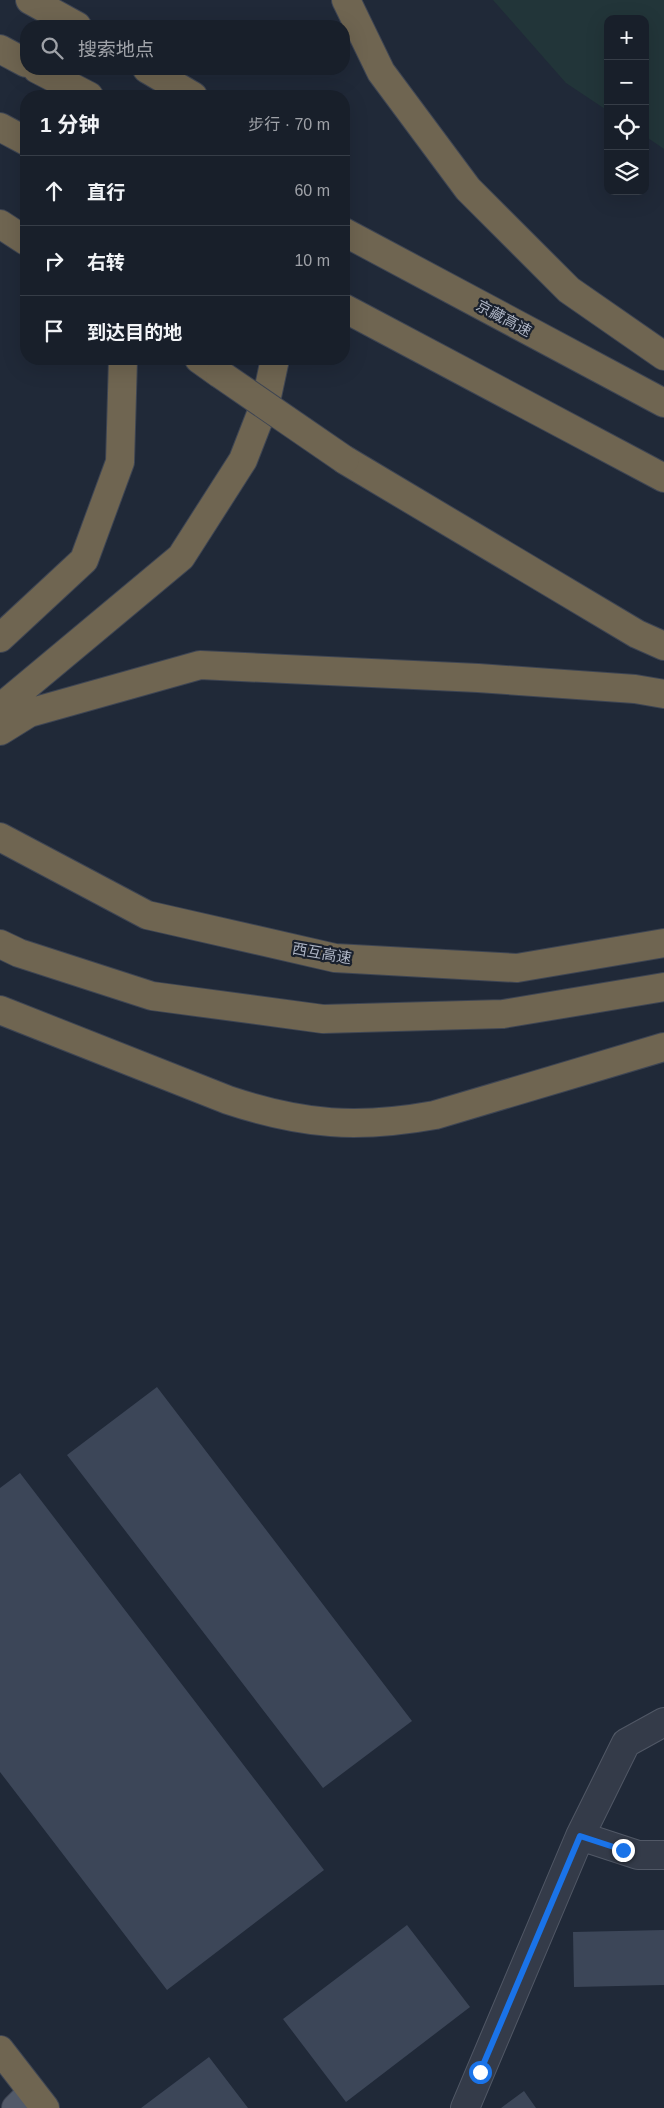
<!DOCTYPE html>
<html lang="zh">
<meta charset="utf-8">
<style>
body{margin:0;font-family:Arial,"Noto Sans SC",sans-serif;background:#252c36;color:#f1f3f6}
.controls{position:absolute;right:15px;top:15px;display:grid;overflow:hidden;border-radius:10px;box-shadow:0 5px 20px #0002}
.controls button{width:45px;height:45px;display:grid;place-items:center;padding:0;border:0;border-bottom:1px solid #363d47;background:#181f2a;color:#f1f3f6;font:25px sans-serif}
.stop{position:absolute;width:15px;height:15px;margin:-11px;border:4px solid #1a73e8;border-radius:50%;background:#fff}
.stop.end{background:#1a73e8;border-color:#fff;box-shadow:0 1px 5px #0008}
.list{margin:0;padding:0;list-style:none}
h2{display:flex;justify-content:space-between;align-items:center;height:65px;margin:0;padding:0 20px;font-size:21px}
h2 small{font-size:16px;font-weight:400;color:#9fa2a8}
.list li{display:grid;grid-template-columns:32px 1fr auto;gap:15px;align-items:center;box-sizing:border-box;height:70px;padding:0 20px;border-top:1px solid #363d47}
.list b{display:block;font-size:19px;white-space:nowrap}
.list em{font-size:16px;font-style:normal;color:#9fa2a8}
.icon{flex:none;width:28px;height:28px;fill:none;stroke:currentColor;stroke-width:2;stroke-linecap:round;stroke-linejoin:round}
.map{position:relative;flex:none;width:664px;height:2108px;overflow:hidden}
.search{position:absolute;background:#181f2a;box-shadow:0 5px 20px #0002;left:20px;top:20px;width:330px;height:55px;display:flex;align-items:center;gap:12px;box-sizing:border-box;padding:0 18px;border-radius:20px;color:#9fa2a8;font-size:19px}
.panel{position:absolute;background:#181f2a;box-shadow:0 5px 20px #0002;left:20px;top:90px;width:330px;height:275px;border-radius:20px}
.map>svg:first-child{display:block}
</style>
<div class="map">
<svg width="664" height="2108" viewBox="0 0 664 2108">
<rect width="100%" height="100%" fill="#202938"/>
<path fill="#223539" d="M493,0h171v149l-19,-13v-117h-37v92l-42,-28z"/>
<path fill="#3c4658" d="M157,1387l255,334 -89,67 -256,-333z
M20,1473l304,397 -157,120 -167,-218v-284z
M407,1925l63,82 -124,95 -63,-83z
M664,1930v55l-90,2 -1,-55z
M209,2057l39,51h-107z
M524,2091l12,17h-35z"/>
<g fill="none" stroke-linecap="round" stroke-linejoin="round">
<defs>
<path id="minor" d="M580,1836l58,19h26
M465,2108l115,-272 46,-93 38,-21"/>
<path id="major" d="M16,2108l16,-16"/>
<path id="highway" d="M30,0l47,26
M346,0l35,72 87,117 101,101 95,66
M0,49l26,14
M37,69l52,27
M147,69l46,27
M0,127l26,14
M0,224l26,17
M344,232l320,171
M344,308l320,170
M199,359l21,15
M345,460l292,174 27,12
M0,638l84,-78 36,-98 3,-103
M0,708l181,-151 62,-97 23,-59 9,-42
M0,731l29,-18 171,-48 278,13 157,11 29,5
M0,837l147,78 188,43 182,10 147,-25
M0,944l19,9 133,43 171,23 180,-5 161,-27
M0,1010l228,90c75,25 130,29 207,15l229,-68
M0,2050l45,58"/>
</defs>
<use href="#minor" stroke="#515866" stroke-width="30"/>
<use href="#major" stroke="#3d4452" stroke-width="30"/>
<use href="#highway" stroke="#3e4553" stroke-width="30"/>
<use href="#minor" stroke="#343b49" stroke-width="28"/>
<use href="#major" stroke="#525a69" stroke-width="28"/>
<use href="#highway" stroke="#6f6551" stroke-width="28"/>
<defs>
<path id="highway-bridge" d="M220,374l125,86"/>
</defs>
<use href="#highway-bridge" stroke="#3e4553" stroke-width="30" stroke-linecap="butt"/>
<use href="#highway-bridge" stroke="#6f6551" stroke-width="28"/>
</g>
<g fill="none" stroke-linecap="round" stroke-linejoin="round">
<path stroke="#1a73e8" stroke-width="6" d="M480,2072l100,-236 43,14"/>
</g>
<g text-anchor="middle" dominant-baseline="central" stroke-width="4.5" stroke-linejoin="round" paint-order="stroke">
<g font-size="15" fill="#aeb5c5" stroke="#19202d">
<text transform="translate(504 318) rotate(28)">京藏高速</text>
<text transform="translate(322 953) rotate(10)">西互高速</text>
</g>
</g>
</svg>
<div class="controls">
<button>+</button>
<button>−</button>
<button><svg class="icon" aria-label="locate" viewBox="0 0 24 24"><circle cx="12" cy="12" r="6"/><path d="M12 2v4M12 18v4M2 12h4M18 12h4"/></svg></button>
<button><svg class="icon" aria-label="layers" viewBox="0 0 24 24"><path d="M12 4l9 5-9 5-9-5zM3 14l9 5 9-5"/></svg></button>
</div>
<div class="stop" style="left:480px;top:2072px"></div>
<div class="stop end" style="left:623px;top:1850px"></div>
<div class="search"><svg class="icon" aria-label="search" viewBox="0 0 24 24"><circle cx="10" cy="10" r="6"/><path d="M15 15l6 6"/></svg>搜索地点</div>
<section class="panel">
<h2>1 分钟<small>步行 · 70 m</small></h2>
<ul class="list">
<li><svg class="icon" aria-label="ahead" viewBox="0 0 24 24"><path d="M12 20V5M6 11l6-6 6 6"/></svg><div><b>直行</b></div><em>60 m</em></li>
<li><svg class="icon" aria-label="right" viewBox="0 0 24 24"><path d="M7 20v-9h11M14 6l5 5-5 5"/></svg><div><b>右转</b></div><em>10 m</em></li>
<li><svg class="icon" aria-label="arrive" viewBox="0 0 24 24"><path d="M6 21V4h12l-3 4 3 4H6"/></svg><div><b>到达目的地</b></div></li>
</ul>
</section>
</div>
